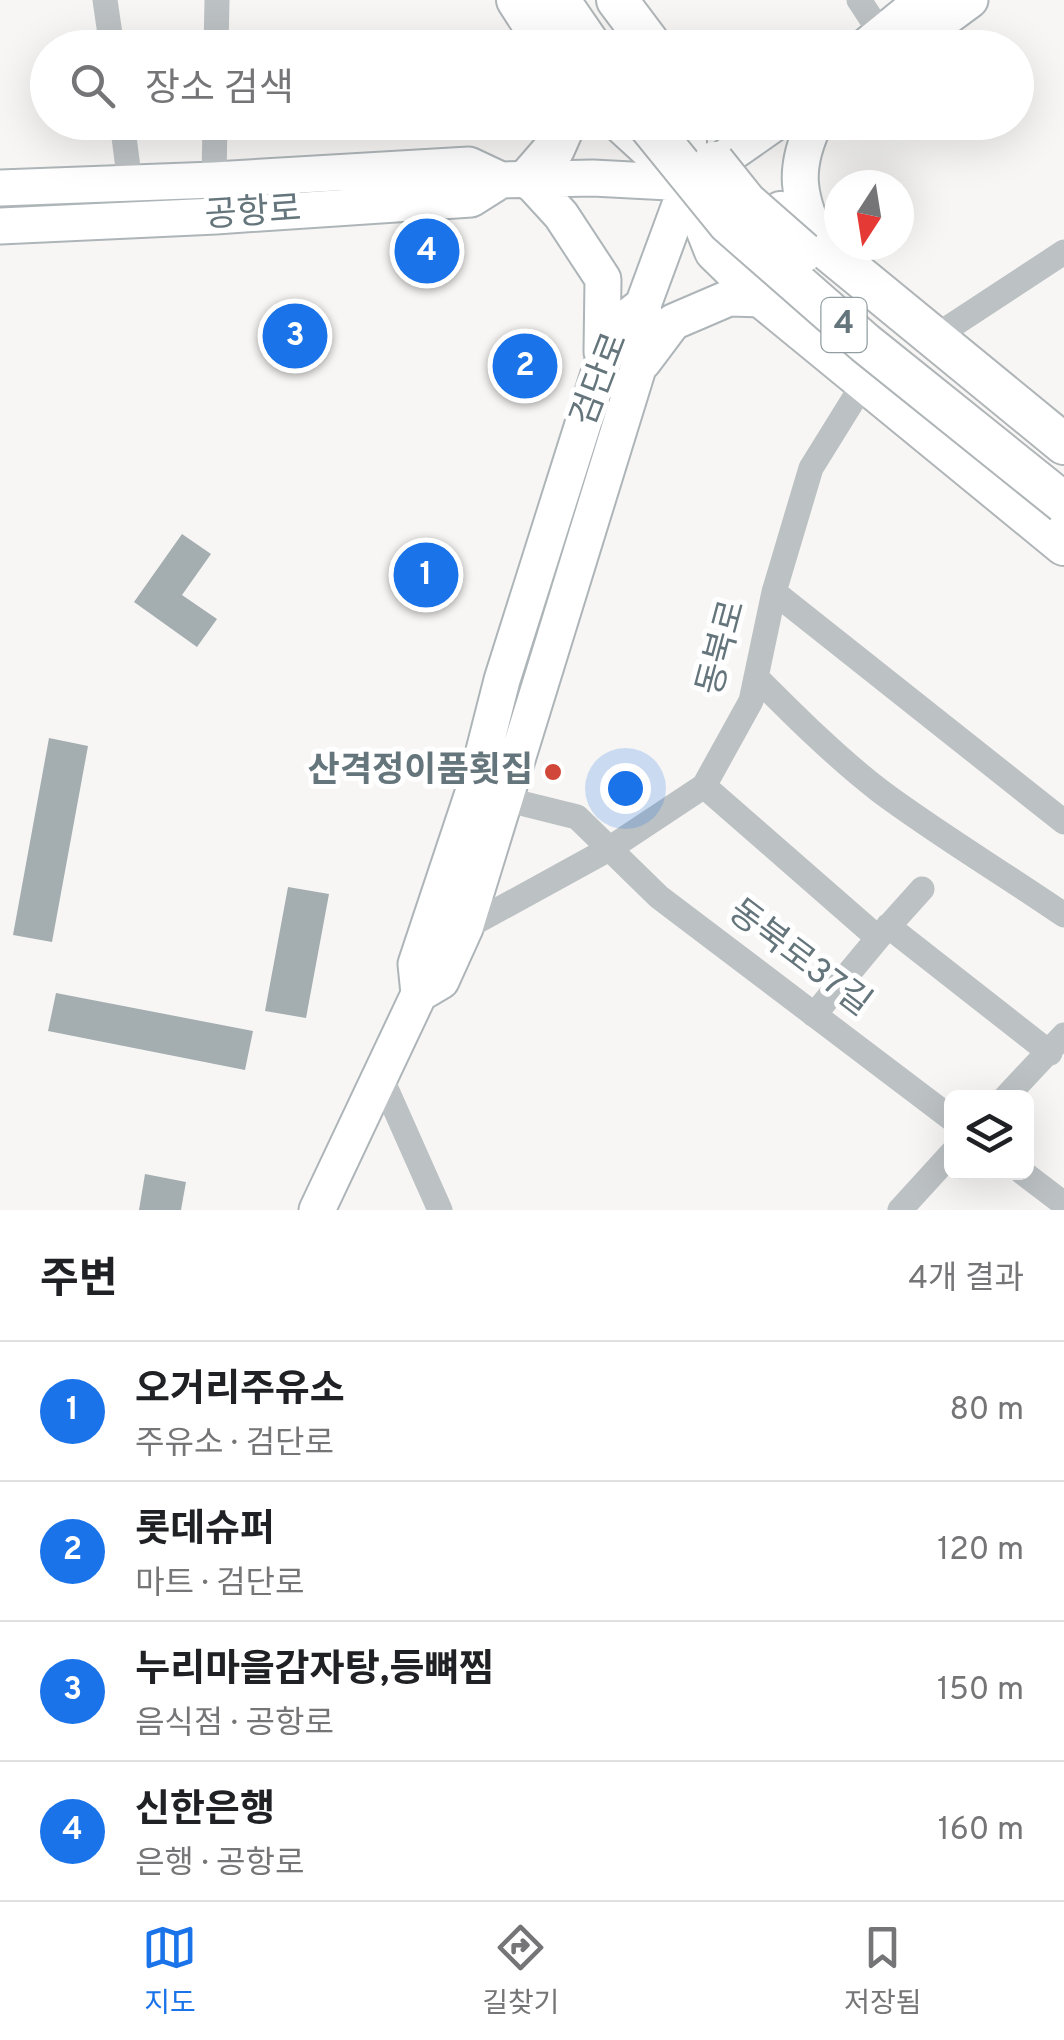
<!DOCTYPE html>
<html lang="ko">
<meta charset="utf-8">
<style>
body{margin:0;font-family:Overpass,"Noto Sans KR",sans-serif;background:#f6f6f6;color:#202124}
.controls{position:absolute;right:30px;bottom:30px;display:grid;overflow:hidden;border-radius:15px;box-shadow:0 10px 40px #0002}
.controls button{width:90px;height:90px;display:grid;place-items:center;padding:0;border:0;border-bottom:2px solid #e0e0e0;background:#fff;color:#202124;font:50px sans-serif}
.compass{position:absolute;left:824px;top:170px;width:90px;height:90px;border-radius:50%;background:#fff;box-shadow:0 10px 40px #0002;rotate:192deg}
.you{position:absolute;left:625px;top:788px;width:35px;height:35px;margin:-25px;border:8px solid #fff;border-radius:50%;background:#1a73e8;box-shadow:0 0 0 15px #1a73e833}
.badge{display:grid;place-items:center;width:65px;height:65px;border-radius:50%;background:#1a73e8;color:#fff;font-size:32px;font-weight:700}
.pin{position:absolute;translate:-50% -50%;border:5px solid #fff;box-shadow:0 2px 10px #0006}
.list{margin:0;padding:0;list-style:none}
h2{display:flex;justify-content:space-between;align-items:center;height:130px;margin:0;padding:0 40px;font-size:42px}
h2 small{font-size:32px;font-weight:400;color:#757577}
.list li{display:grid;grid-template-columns:65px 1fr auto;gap:30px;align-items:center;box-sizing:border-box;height:140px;padding:0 40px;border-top:2px solid #e0e0e0}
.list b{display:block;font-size:38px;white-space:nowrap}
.list p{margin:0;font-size:32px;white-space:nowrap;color:#757577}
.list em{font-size:32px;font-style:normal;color:#757577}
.icon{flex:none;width:55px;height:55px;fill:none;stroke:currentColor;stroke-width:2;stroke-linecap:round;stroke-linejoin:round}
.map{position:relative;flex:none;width:1064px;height:1210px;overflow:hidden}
.search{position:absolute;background:#fff;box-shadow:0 10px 40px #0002;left:30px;right:30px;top:30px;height:110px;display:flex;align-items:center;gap:25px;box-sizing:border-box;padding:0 35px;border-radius:55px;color:#757577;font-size:38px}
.sheet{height:690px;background:#fff}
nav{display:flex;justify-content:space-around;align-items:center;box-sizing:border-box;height:140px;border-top:2px solid #e0e0e0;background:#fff;font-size:28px;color:#757577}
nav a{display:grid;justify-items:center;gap:5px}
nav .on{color:#1a73e8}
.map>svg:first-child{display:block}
</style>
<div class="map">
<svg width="1064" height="1210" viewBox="0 0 1064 1210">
<rect width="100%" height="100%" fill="#f7f6f4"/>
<path fill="#a4adb0" d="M182,534l29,20 -29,41 35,24 -20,28 -63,-45z
M49,738l39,8 -36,196 -39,-7z
M288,887l41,7 -23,124 -41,-7z
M56,993l197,38 -8,39 -197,-39z
M145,1174l41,8 -5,28h-42z"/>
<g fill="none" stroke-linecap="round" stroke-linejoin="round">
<defs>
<path id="secondary" d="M864,48l59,-48
M905,48l65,-48
M815,122c-24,50 -16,74 4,122
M528,179l33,36 42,64 -1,73
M693,180l83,-58
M0,188l214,-8 255,-15 32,15 92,-2 95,5
M0,226l216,-10 255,-17 30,-19
M643,362l30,-40 56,-24 35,1
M419,994l22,-13 24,-53 182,-589 -4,-34 45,-122
M317,1210l102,-216 -3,-30 58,-174 28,-110 100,-316 14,-38 27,-21"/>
<path id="primary" d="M517,0l31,48
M559,0l33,48
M617,0l36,48
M621,122l47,43
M685,122l3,61 27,68 49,48 300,246
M528,179l26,-30 12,-27
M781,212l283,232"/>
</defs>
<use href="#secondary" stroke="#aeb5b8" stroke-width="39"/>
<use href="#primary" stroke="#b0b5b8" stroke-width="44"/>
<path stroke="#bcc1c3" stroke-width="25" d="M105,0l7,48
M859,0l21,32
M216,48l1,-48
M122,122l8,61
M214,180l1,-58
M933,338l131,-86
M774,592l290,230
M756,677c39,39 80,80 124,114 59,44 123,82 184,124
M704,786l174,152 -64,77
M504,799l73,18 82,80 293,222
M888,926l162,127
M465,928l144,-79 95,-63 47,-85 23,-109 37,-124 54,-87
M878,938l44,-49
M380,1075l60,135
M1005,1098l59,-63
M1022,1172l42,32
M900,1210l52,-57"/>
<use href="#secondary" stroke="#fff" stroke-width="35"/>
<use href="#primary" stroke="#fff" stroke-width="40"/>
<defs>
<path id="primary-bridge" d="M646,122l82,101 137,120 199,160
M714,162l32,40 57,50"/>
</defs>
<use href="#primary-bridge" stroke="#b0b5b8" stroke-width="44" stroke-linecap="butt"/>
<use href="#primary-bridge" stroke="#fff" stroke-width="40"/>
</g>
<circle fill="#d1473a" stroke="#fff" stroke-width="4" cx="553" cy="772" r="10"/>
<g text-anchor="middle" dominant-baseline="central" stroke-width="10" stroke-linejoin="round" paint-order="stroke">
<rect fill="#fff" stroke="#939ea3" stroke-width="2.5" x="821.5" y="298" width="45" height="54" rx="8"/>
<g font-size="32" font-weight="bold" fill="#65757c">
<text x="844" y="325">4</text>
</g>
<g font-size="35" fill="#65757c" stroke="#fff">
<text transform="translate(253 214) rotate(-4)">공항로</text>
<text transform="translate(601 380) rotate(-69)">검단로</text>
<text transform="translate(723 648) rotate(-75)">동북로</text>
<text transform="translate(799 959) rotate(37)">동북로37길</text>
</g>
<g font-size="35" font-weight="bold" fill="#65757c" stroke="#fff" text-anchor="end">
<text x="533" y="772">산격정이품횟집</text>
</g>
</g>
</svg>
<div class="controls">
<button><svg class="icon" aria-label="layers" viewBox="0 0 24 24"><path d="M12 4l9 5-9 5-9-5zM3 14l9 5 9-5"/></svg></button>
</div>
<svg class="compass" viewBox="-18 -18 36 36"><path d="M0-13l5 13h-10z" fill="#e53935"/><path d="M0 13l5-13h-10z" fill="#757577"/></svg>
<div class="you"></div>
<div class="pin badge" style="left:426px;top:575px">1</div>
<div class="pin badge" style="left:525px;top:366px">2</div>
<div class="pin badge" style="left:295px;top:336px">3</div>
<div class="pin badge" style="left:427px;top:251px">4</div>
<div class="search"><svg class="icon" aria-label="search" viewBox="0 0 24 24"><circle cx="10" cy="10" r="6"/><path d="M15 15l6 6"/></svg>장소 검색</div>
</div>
<section class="sheet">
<h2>주변<small>4개 결과</small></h2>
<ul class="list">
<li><span class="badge">1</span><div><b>오거리주유소</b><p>주유소 · 검단로</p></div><em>80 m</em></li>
<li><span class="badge">2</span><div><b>롯데슈퍼</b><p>마트 · 검단로</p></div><em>120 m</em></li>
<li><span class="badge">3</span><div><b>누리마을감자탕,등뼈찜</b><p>음식점 · 공항로</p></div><em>150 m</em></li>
<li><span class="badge">4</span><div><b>신한은행</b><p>은행 · 공항로</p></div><em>160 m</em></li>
</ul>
</section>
<nav>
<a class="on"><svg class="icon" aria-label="map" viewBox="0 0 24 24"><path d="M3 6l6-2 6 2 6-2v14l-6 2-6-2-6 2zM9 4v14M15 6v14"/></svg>지도</a>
<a><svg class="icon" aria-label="directions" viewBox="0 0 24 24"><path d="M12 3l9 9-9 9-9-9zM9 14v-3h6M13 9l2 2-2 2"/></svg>길찾기</a>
<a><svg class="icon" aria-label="saved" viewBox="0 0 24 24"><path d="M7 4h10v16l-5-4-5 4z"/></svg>저장됨</a>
</nav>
